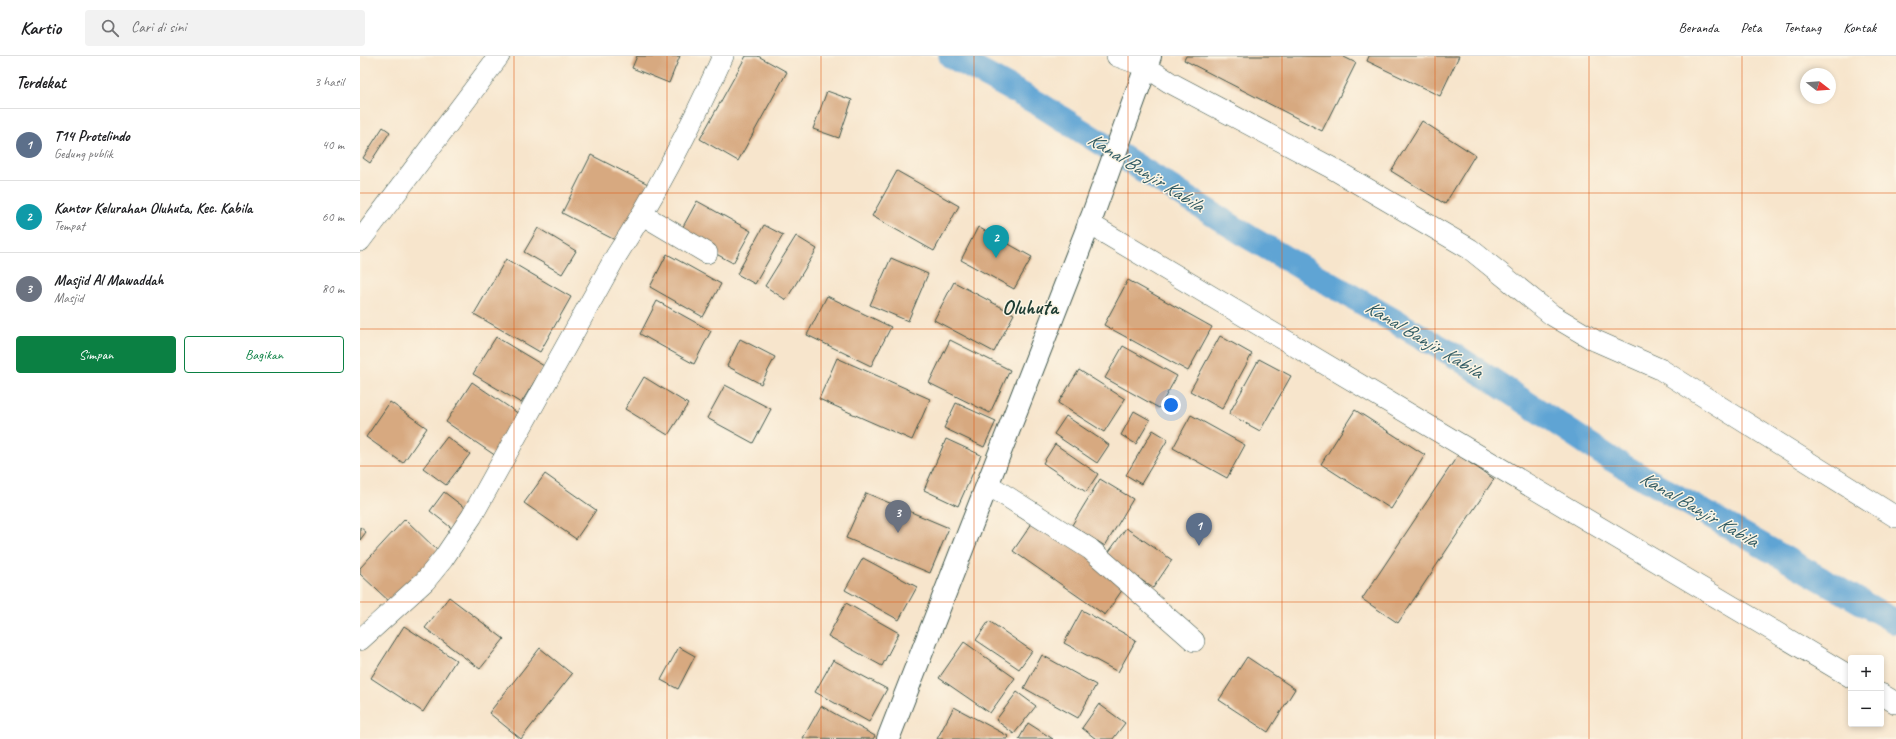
<!DOCTYPE html>
<html lang="id">
<meta charset="utf-8">
<style>
body{margin:0;font-family:Caveat,sans-serif;background:#f2f2f2;color:#202124}
.controls{position:absolute;right:12px;bottom:12px;display:grid;overflow:hidden;border-radius:4px;box-shadow:0 2px 6px #0003}
.controls button{width:36px;height:36px;display:grid;place-items:center;padding:0;border:0;border-bottom:1px solid #e0e0e0;background:#fff;color:#202124;font:20px sans-serif}
.compass{position:absolute;left:1440px;top:12px;width:36px;height:36px;border-radius:50%;background:#fff;box-shadow:0 2px 6px #0003;rotate:107deg}
.you{position:absolute;left:811px;top:349px;width:14px;height:14px;margin:-10px;border:3px solid #fff;border-radius:50%;background:#1a73e8;box-shadow:0 0 0 6px #1a73e833}
.badge{display:grid;place-items:center;width:26px;height:26px;border-radius:50%;background:#0b8043;color:#fff;font-size:13px;font-weight:700}
.pin{position:absolute;translate:-50% -33px;filter:drop-shadow(0 1px 2px #0008)}
.pin::after{content:'';position:absolute;top:21px;width:14px;height:12px;background:inherit;clip-path:polygon(0 0,100% 0,50% 100%)}
.list{margin:0;padding:0;list-style:none}
h2{display:flex;justify-content:space-between;align-items:center;height:52px;margin:0;padding:0 16px;font-size:17px}
h2 small{font-size:13px;font-weight:400;color:#757577}
.list li{display:grid;grid-template-columns:26px 1fr auto;gap:12px;align-items:center;box-sizing:border-box;height:72px;padding:0 16px;border-top:1px solid #e0e0e0}
.list b{display:block;font-size:15px;white-space:nowrap}
.list p{margin:0;font-size:13px;white-space:nowrap;color:#757577}
.list em{font-size:13px;font-style:normal;color:#757577}
.actions{display:flex;gap:8px;padding:12px 16px}
.actions a{flex:1;padding:9px 0;border:1px solid #0b8043;border-radius:4px;text-align:center;font-size:14px;color:#0b8043}
.actions .main{background:#0b8043;color:#fff}
.icon{flex:none;width:22px;height:22px;fill:none;stroke:currentColor;stroke-width:2;stroke-linecap:round;stroke-linejoin:round}
.map{position:relative;flex:none;width:1536px;height:683px;overflow:hidden}
header{display:flex;align-items:center;gap:24px;box-sizing:border-box;height:56px;padding:0 20px;background:#fff;border-bottom:1px solid #e0e0e0}
header strong{font-size:19px}
nav{display:flex;gap:22px;margin-inline-start:auto;font-size:14px}
.search{width:280px;height:36px;background:#f2f2f2;display:flex;align-items:center;gap:10px;box-sizing:border-box;padding:0 14px;border-radius:4px;color:#757577;font-size:15px}
main{display:flex}
aside{flex:1;background:#fff}
.map>svg:first-child{display:block}
</style>
<header>
<strong>Kartio</strong>
<div class="search"><svg class="icon" aria-label="search" viewBox="0 0 24 24"><circle cx="10" cy="10" r="6"/><path d="M15 15l6 6"/></svg>Cari di sini</div>
<nav><a>Beranda</a><a>Peta</a><a>Tentang</a><a>Kontak</a></nav>
</header>
<main>
<aside>
<h2>Terdekat<small>3 hasil</small></h2>
<ul class="list">
<li><span class="badge" style="background:#5c6f8a">1</span><div><b>T14 Protelindo</b><p>Gedung publik</p></div><em>40 m</em></li>
<li><span class="badge" style="background:#0f9aa8">2</span><div><b>Kantor Kelurahan Oluhuta, Kec. Kabila</b><p>Tempat</p></div><em>60 m</em></li>
<li><span class="badge" style="background:#6b7280">3</span><div><b>Masjid Al Mawaddah</b><p>Masjid</p></div><em>80 m</em></li>
</ul>
<div class="actions"><a class="main">Simpan</a><a>Bagikan</a></div>
</aside>
<div class="map">
<svg width="1536" height="683" viewBox="0 0 1536 683">
<rect width="100%" height="100%" fill="#fcf5e5"/>
<filter id="ink" filterUnits="userSpaceOnUse"><feTurbulence type="fractalNoise" baseFrequency=".025" numOctaves="2"/><feDisplacementMap in="SourceGraphic" scale="8" xChannelSelector="R" yChannelSelector="G"/><feConvolveMatrix kernelMatrix="1 2 1 2 8 2 1 2 1" color-interpolation-filters="sRGB"/></filter>
<filter id="wash" filterUnits="userSpaceOnUse"><feTurbulence type="fractalNoise" baseFrequency=".012" numOctaves="4" result="noise"/><feDisplacementMap in="SourceGraphic" scale="16" xChannelSelector="R" yChannelSelector="G"/><feGaussianBlur stdDeviation="0.9" result="paint"/><feColorMatrix in="noise" values="0 0 0 0 0 0 0 0 0 0 0 0 0 0 0 0 0 1.4 0 .05"/><feComposite in="paint" operator="in"/></filter>
<g filter="url(#wash)">
<rect width="100%" height="100%" fill="#f7e5cc"/>
<g fill="none" stroke-linecap="round" stroke-linejoin="round">
<path stroke="#5ea4d4" stroke-width="25" d="M591,0l88,48 213,135 205,118 154,102 285,163"/>
</g>
<g id="blocks">
<path fill="#d7a980" d="M277,0h43l-11,27 -37,-15z
M386,0h12l29,16 -49,89 -38,-22z
M826,0h156l14,7 -34,68 -138,-71z
M1009,0h90l-19,40 -73,-35z
M467,35l25,9 -13,38 -26,-9z
M1062,65l53,34 -30,49 -54,-33z
M23,71l7,5 -20,31 -7,-5z
M231,99l57,29 -29,58 -57,-29z
M537,115l62,35 -25,45 -62,-35z
M337,145l54,30 -18,32 -54,-29z
M404,169l19,10 -28,49 -18,-10z
M618,171l54,30 -18,32 -53,-29z
M178,172l38,23 -14,23 -38,-22z
M436,180l21,13 -31,51 -21,-14z
M307,198l54,30 -18,33 -53,-30z
M531,202l37,16 -20,47 -38,-16z
M146,203l65,38 -31,55 -66,-38z
M768,224l84,47 -24,44 -84,-46z
M594,226l60,32 -20,38 -60,-32z
M467,240l64,31 -20,39 -64,-31z
M297,245l54,30 -17,33 -54,-30z
M860,280l32,18 -30,55 -32,-18z
M136,281l48,29 -23,37 -48,-29z
M380,283l35,18 -14,27 -34,-18z
M590,284l60,30 -20,43 -61,-30z
M763,290l54,30 -18,32 -54,-30z
M477,302l93,41 -18,41 -93,-41z
M899,303l32,17 -31,55 -31,-17z
M719,314l46,29 -21,33 -46,-29z
M284,321l44,27 -20,31 -43,-26z
M112,326l50,34 -26,40 -50,-34z
M365,329l46,24 -18,34 -46,-25z
M30,346l37,26 -24,35 -37,-26z
M596,347l40,18 -12,26 -40,-19z
M995,354l70,45 -34,54 -70,-45z
M774,355l16,9 -14,24 -15,-9z
M831,359l54,30 -18,33 -54,-30z
M706,360l43,29 -12,18 -43,-29z
M793,374l15,9 -27,45 -15,-9z
M87,381l23,17 -24,31 -23,-17z
M586,383l35,16 -23,51 -34,-16z
M695,388l43,30 -12,18 -43,-29z
M1098,399l36,24 -96,144 -36,-24z
M185,418l51,36 -20,29 -52,-36z
M740,423l33,20 -28,47 -33,-21z
M84,436l25,19 -15,19 -24,-19z
M506,437l83,35 -19,45 -84,-35z
M45,463l35,34 -48,51 -32,-30v-6z
M675,463l92,64 -22,32 -92,-64z
M0,471l6,5 -6,8z
M766,472l46,32 -19,28 -47,-32z
M503,502l54,29 -18,33 -54,-30z
M89,541l55,42 -24,30 -55,-41z
M486,547l53,30 -17,33 -54,-30z
M722,554l54,30 -18,32 -54,-29z
M629,565l43,30 -13,18 -43,-29z
M44,570l52,34 -33,52 -52,-34z
M604,586l51,36 -25,35 -51,-35z
M319,591l16,9 -17,33 -17,-9z
M180,592l32,26 -51,65 -32,-26z
M682,599l54,30 -18,33 -54,-30z
M887,601l48,32 -27,43 -49,-32z
M473,604l54,29 -18,33 -54,-30z
M657,636l19,14 -22,28 -18,-14z
M739,648l26,19 -12,16h-17l-14,-11z
M461,650l54,30 -2,3 -70,-1z
M594,651l54,29 -1,3h-70z
M668,667l25,16h-34z"/>
</g>
</g>
<g filter="url(#ink)">
<use href="#blocks" fill-opacity="0" stroke="#3f564b" stroke-width="1"/>
<g fill="none" stroke-linecap="round" stroke-linejoin="round">
<defs>
<path id="street" d="M757,0l28,10 24,16 161,85 140,82 82,66 42,25 66,29 236,148
M283,159l64,38
M728,167l763,454
M0,185l139,-185
M627,428l103,65 104,92
M0,584l65,-59 18,-22 29,-43 144,-260c41,-63 76,-131 107,-200
M1521,638l15,9"/>
<path id="secondary" d="M528,683l205,-525 57,-158"/>
</defs>
<use href="#street" stroke="#3f564b" stroke-width="22"/>
<use href="#secondary" stroke="#3f564b" stroke-width="24"/>
<use href="#street" stroke="#fff" stroke-width="21"/>
<use href="#secondary" stroke="#fff" stroke-width="22"/>
</g>
</g>
<path fill="none" stroke="#de580e" stroke-width="1" stroke-opacity="0.55" d="M154,0v683M307,0v683M461,0v683M614,0v683M768,0v683M922,0v683M1075,0v683M1229,0v683M1382,0v683M0,137h1536M0,273h1536M0,410h1536M0,546h1536"/>
<g text-anchor="middle" dominant-baseline="central" stroke-width="3" stroke-linejoin="round" paint-order="stroke">
<g font-size="20" font-style="italic" fill="#325c64" stroke="#fcf5e5">
<text transform="translate(786 116) rotate(32)">Kanal Banjir Kabila</text>
<text transform="translate(1064 283) rotate(31)">Kanal Banjir Kabila</text>
<text transform="translate(1339 453) rotate(30)">Kanal Banjir Kabila</text>
</g>
<g font-size="21" font-weight="bold" fill="#1f3d34" stroke="#fcf5e5">
<text x="670" y="251">Oluhuta</text>
</g>
</g>
</svg>
<div class="controls">
<button>+</button>
<button>−</button>
</div>
<svg class="compass" viewBox="-18 -18 36 36"><path d="M0-13l5 13h-10z" fill="#e53935"/><path d="M0 13l5-13h-10z" fill="#757577"/></svg>
<div class="you"></div>
<div class="pin badge" style="left:839px;top:490px;background:#5c6f8a">1</div>
<div class="pin badge" style="left:636px;top:202px;background:#0f9aa8">2</div>
<div class="pin badge" style="left:538px;top:477px;background:#6b7280">3</div>
</div>
</main>
